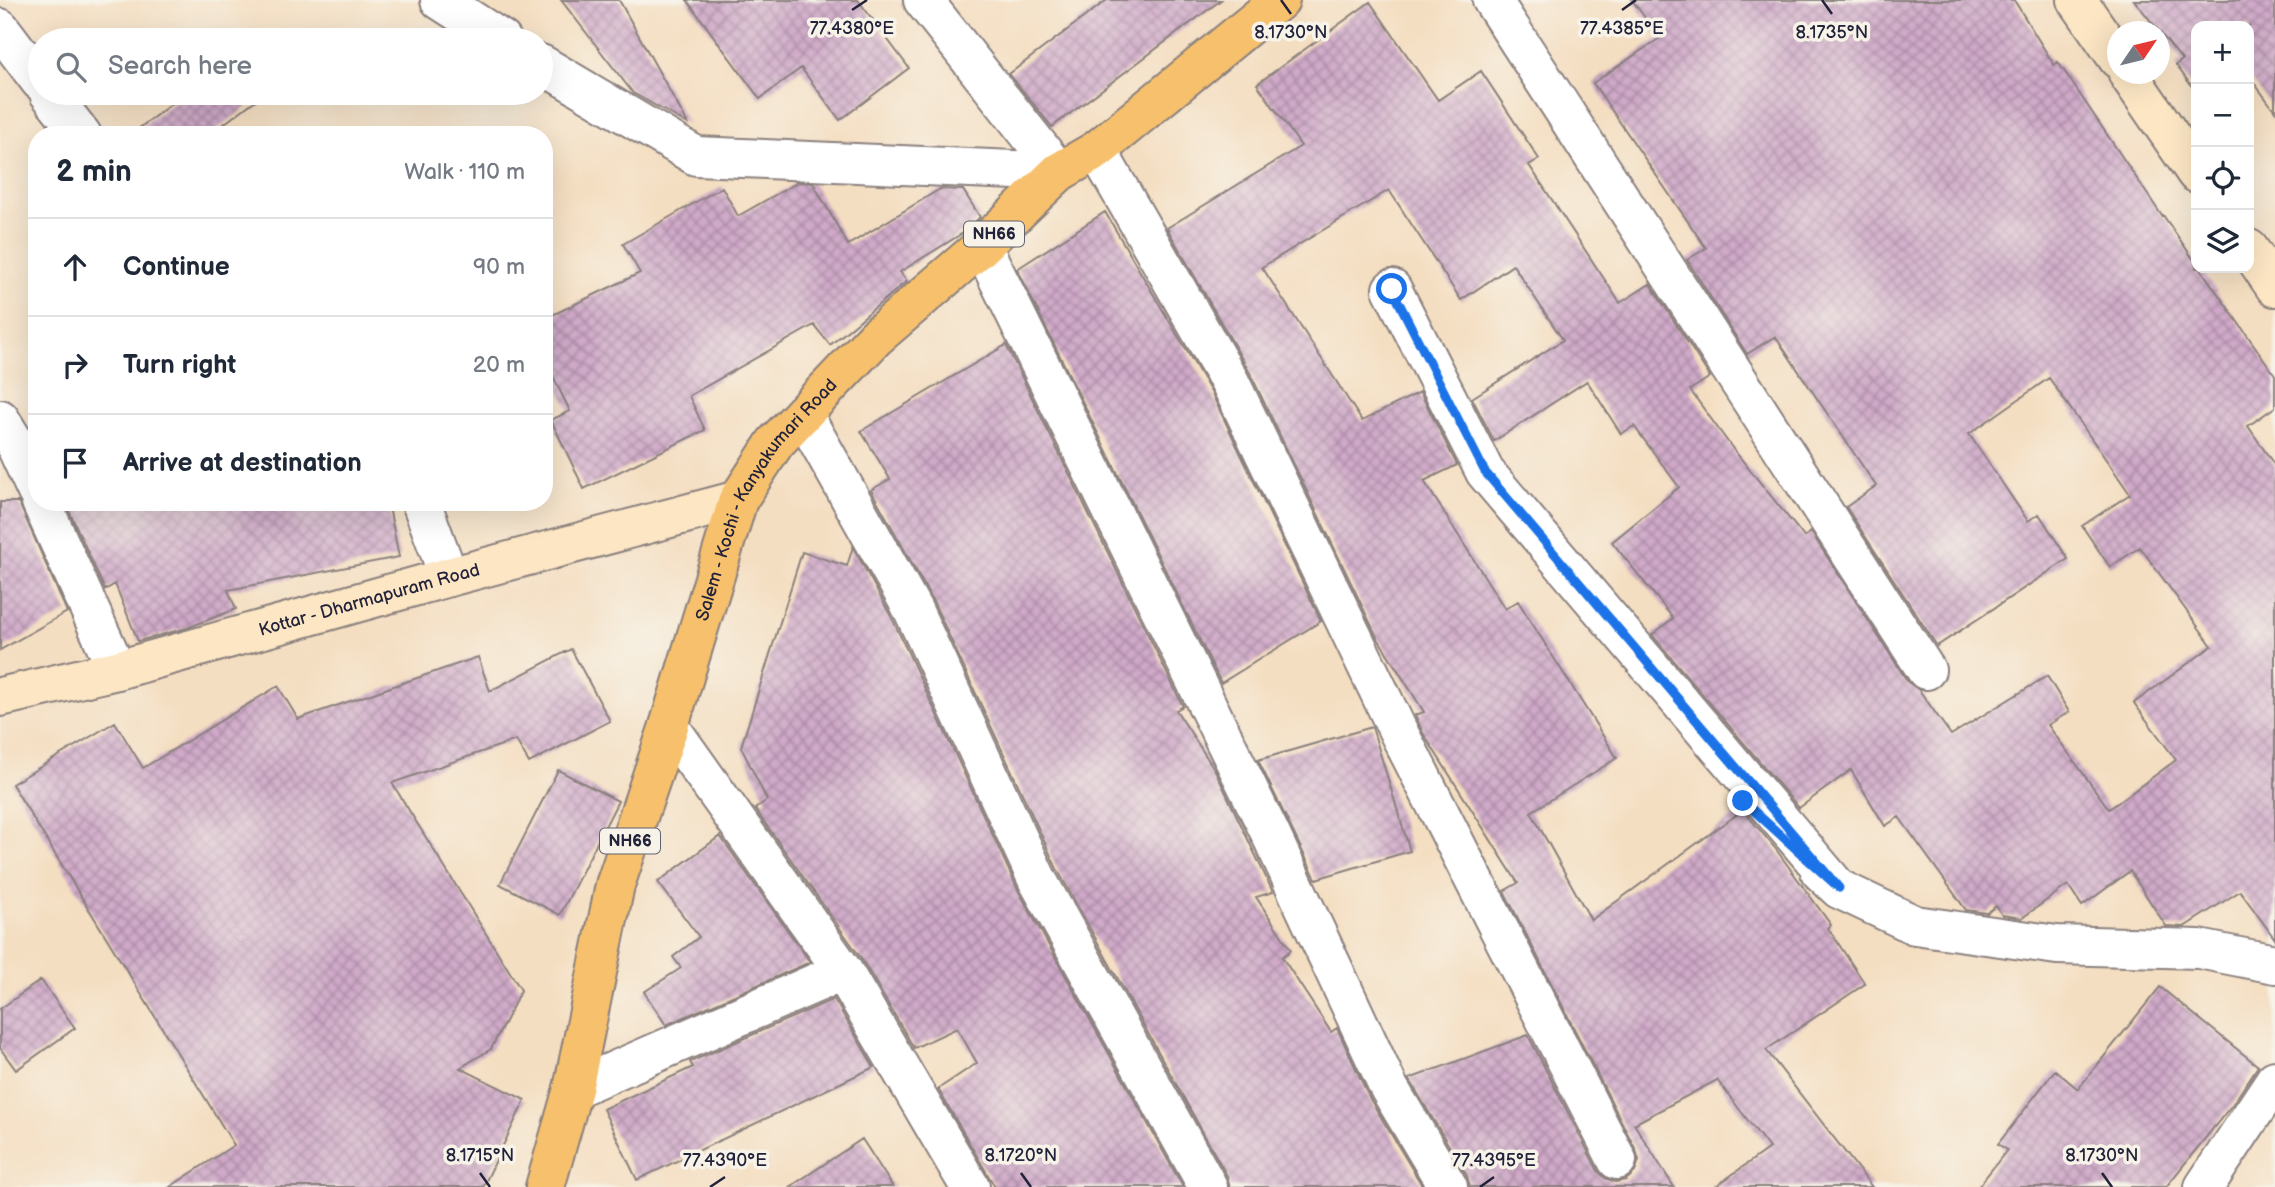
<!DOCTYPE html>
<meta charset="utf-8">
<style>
body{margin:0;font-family:"Balsamiq Sans",sans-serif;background:#f6f6f7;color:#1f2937}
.controls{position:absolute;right:21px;top:21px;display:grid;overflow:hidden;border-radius:14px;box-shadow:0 7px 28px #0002}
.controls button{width:63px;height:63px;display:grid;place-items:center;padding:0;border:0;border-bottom:2px solid #e0e1e3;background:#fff;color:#1f2937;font:35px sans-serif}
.compass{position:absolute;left:2107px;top:21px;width:63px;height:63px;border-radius:50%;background:#fff;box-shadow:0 7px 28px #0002;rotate:55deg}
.stop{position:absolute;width:21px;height:21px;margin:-16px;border:5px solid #1a73e8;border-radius:50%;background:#fff}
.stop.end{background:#1a73e8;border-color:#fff;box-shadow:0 2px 7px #0008}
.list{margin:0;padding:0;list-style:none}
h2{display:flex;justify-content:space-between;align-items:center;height:91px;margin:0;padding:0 28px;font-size:30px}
h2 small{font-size:23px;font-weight:400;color:#747a83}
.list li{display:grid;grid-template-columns:46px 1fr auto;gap:21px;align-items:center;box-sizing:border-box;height:98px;padding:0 28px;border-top:2px solid #e0e1e3}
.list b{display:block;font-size:26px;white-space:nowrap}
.list em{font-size:23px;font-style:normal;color:#747a83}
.icon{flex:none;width:38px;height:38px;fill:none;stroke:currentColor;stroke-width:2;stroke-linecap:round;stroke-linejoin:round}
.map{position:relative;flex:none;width:2275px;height:1187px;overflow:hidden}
.search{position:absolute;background:#fff;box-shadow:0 7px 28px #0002;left:28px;top:28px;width:525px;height:77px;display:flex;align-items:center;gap:18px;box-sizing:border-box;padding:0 24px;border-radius:38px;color:#747a83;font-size:26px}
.panel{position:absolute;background:#fff;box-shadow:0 7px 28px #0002;left:28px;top:126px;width:525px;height:385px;border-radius:28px}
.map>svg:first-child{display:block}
</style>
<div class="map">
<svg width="2275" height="1187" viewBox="0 0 2275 1187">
<defs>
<pattern id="building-cross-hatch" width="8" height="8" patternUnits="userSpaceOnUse" patternTransform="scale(1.75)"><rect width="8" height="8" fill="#d0aac9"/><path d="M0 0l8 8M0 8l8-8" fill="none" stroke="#a88aa4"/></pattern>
</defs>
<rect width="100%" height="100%" fill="#f7f3e8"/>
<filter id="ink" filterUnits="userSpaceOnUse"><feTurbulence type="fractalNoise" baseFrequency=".0143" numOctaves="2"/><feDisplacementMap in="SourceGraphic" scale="14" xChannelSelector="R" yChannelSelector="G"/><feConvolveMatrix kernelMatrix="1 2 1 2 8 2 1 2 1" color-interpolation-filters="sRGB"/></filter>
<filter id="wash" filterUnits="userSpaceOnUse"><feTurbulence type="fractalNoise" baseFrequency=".00686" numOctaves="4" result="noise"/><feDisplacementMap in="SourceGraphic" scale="28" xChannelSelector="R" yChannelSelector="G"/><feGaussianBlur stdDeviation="1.57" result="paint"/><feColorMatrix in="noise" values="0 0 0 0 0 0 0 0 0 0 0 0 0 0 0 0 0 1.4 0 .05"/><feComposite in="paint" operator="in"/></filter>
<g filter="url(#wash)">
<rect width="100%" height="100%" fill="#f4dec1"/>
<g id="blocks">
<path fill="url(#building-cross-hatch)" d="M561,0h58l69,124 -55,-31z
M687,0h171l51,68 -69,52 -39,-52 -41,31z
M1107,0h114l-169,127 -43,-53z
M1632,0h382l40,65 4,-3 104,154 1,-1 33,48v5h4l75,107v32l-27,19 27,40v473l-35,-48 -56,36 -18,-1 -36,-55 -48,35 -14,-21 -46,33 -20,-3 -6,-9 -9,7 -21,-3 -67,-93 -14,9 -34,-56 -52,38 -147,-173 21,-17 -61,-76 67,-55 -45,-61 -13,8 -34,-53 -93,60 -22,-43 91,-58 -50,-75 -52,35 -72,-110 -127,77 100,154 58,-29 37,73 -33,16 81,128 13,-8 99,157 -86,54 60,108 152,-110 32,38 56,77 -3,3 37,56 -99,66 106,137h-157l54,-39 -52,-68 -83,44 40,63h-204l-3,-11 -58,-97 119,-44 70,136 7,7 10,4 11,-2 9,-8 4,-12 -3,-10 -132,-259 14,-8 -95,-150 -8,-18 9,-3 -47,-75 -127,-264 -83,-145 134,-82 -44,-62 113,-82 68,98 43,-29 58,88 -10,6 91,138 30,-19 60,93 -20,13 43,59 71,88 7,-5 97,150 11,8 32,45 96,-59 22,36 -21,13 61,84 67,-49 -42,-57 78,-57 -72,-99 -30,20 -28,-41 48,-32 -81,-116 -80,56 59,87 11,-7 29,45 -131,87 -91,-139 30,-21 -99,-147 -3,-2 -27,17 -60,-94 19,-12 -113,-165 67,-45z
M2134,0h141v111l-26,-35v-50h-53v66l-20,-27 6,-5z
M186,93h79l-56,42h-79z
M798,182l15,1 35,62 92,-56 23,1 17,27 -14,14 -66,41 7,9 -77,64 -16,-20 -125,71 16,34 -121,59 -33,-69 19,-9 -26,-53v-39l96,-46 -17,-29 99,-57 16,29z
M1105,212l106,180 110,229 -100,62 -204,-414z
M1006,345l177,361 -7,4 39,60 58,122 -17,5 35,53 -9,7 49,75 6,-4 33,71 53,88h-193l-3,-11 -170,-307 -124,-268 -62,-111 19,-11 -29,-48z
M0,502h18l2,3 47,107 -67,38z
M65,502h323l11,55 -171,33 8,19 -49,19 -49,13 -23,-57 -10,6z
M853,547l40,73 125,270 165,297h-188l-57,-98 39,-26 -20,-35 -43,20 -53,-90 -106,-149 12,-9 -26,-53 61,-195 45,14z
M571,649l39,72 -81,42 -13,-23 -124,43 129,207 -30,59 -31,19 65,32 -42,87h-313l64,-42 -222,-361 103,-62 28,46 135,-82 20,33 180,-62 12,34z
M1372,727l38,124 -94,28 -58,-119z
M558,770l60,31 -58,114 -60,-31z
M720,836l90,126 -144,63 -22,-33 37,-24 -8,-11 26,-20 -41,-55z
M41,980l34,48 -59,42 -16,-22v-39z
M2160,987l98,79 -26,39 -66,82h-188l29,-37 -9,-6 57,-74 23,19z
M834,999l40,68 -237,113 -34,-71 90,-42 -3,-5z
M862,1139l31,48h-103z"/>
</g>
</g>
<g filter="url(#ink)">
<use href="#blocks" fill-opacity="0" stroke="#8b807e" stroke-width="2"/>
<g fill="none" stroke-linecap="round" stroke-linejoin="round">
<defs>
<path id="street" d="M440,0l62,40
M923,0l136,172
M1492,0l434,670
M0,28l40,53
M541,64l155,92 363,16
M49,93l33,42
M1097,150l133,232 170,353 217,425
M982,246l288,587 119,255 59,99
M1392,289l93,183 354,417
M803,414l110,196 124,269 171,308
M0,419l14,23 23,50
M41,502l76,168
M421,502l28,75
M669,726l174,245
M1820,871l19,18 76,36 142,20 142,4 76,15
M573,1089l270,-118 127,216
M2204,1187l71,-107"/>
<g id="secondary">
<path d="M2077,0l41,59"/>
<path d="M2128,74l68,99"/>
<path d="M2249,249l26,38"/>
<path id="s1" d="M0,697l117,-27 332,-93 289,-77"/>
</g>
<g id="highway">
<path id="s2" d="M545,1187l28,-98 42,-204 54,-159 69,-226 37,-57 101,-106 106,-91 77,-74 38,-22 183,-150"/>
</g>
</defs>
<use href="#street" stroke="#8b807e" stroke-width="42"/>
<use href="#secondary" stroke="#8b807e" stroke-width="42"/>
<use href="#highway" stroke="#8b807e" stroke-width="42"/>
<use href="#street" stroke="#fff" stroke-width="38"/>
<use href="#secondary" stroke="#fce6c4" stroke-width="38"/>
<use href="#highway" stroke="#f7c06c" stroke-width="38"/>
</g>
</g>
<g fill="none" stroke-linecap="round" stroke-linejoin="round" filter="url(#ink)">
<path stroke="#1a73e8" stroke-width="9" d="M1392,289l93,183 354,416 -96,-87"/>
</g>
<path fill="none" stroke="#22223b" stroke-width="2.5" d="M1281,0l10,14M1822,0l10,14M852,10l15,-10M1622,10l14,-10M480,1173l10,14M1021,1173l10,14M2102,1173l10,14M710,1187l15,-10M1480,1187l14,-10"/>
<g text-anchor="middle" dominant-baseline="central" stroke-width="7" stroke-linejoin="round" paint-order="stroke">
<g fill="#f7f3e8" stroke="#62616f" stroke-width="2">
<rect x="964" y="221.5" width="60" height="25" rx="5"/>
<rect x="600" y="828.5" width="60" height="25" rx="5"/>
</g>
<g font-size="16" font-weight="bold" fill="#22223b">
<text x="994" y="234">NH66</text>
<text x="630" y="841">NH66</text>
</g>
<g font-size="18" fill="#22223b" stroke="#f7f3e8">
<text stroke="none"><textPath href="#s2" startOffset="728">Salem - Kochi - Kanyakumari Road</textPath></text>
<text stroke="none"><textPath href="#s1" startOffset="382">Kottar - Dharmapuram Road</textPath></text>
</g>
</g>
<g font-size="18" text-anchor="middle" fill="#22223b" stroke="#f7f3e8" stroke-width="7" stroke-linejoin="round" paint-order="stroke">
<text x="852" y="34">77.4380°E</text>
<text x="1622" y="34">77.4385°E</text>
<text x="1291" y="38">8.1730°N</text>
<text x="1832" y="38">8.1735°N</text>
<text x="480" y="1161">8.1715°N</text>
<text x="1021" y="1161">8.1720°N</text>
<text x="2102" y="1161">8.1730°N</text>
<text x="725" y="1166">77.4390°E</text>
<text x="1494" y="1166">77.4395°E</text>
</g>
</svg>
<div class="controls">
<button>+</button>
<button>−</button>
<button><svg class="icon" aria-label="locate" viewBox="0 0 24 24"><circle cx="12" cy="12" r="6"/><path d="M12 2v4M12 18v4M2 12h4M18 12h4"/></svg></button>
<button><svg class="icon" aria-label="layers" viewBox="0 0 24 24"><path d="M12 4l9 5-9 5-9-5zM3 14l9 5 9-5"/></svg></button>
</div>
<svg class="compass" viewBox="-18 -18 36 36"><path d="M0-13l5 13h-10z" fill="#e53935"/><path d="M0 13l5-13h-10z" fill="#747a83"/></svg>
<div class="stop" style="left:1392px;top:289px"></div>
<div class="stop end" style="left:1743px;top:801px"></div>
<div class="search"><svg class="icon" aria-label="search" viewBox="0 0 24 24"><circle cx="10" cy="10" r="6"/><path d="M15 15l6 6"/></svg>Search here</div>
<section class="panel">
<h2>2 min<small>Walk · 110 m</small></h2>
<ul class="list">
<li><svg class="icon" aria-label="ahead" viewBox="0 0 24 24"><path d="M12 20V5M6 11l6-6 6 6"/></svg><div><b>Continue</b></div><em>90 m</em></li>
<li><svg class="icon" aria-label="right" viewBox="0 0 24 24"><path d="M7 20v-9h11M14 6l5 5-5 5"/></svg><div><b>Turn right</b></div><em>20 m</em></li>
<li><svg class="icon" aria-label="arrive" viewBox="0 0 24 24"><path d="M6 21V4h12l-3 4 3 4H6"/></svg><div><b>Arrive at destination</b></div></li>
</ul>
</section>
</div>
